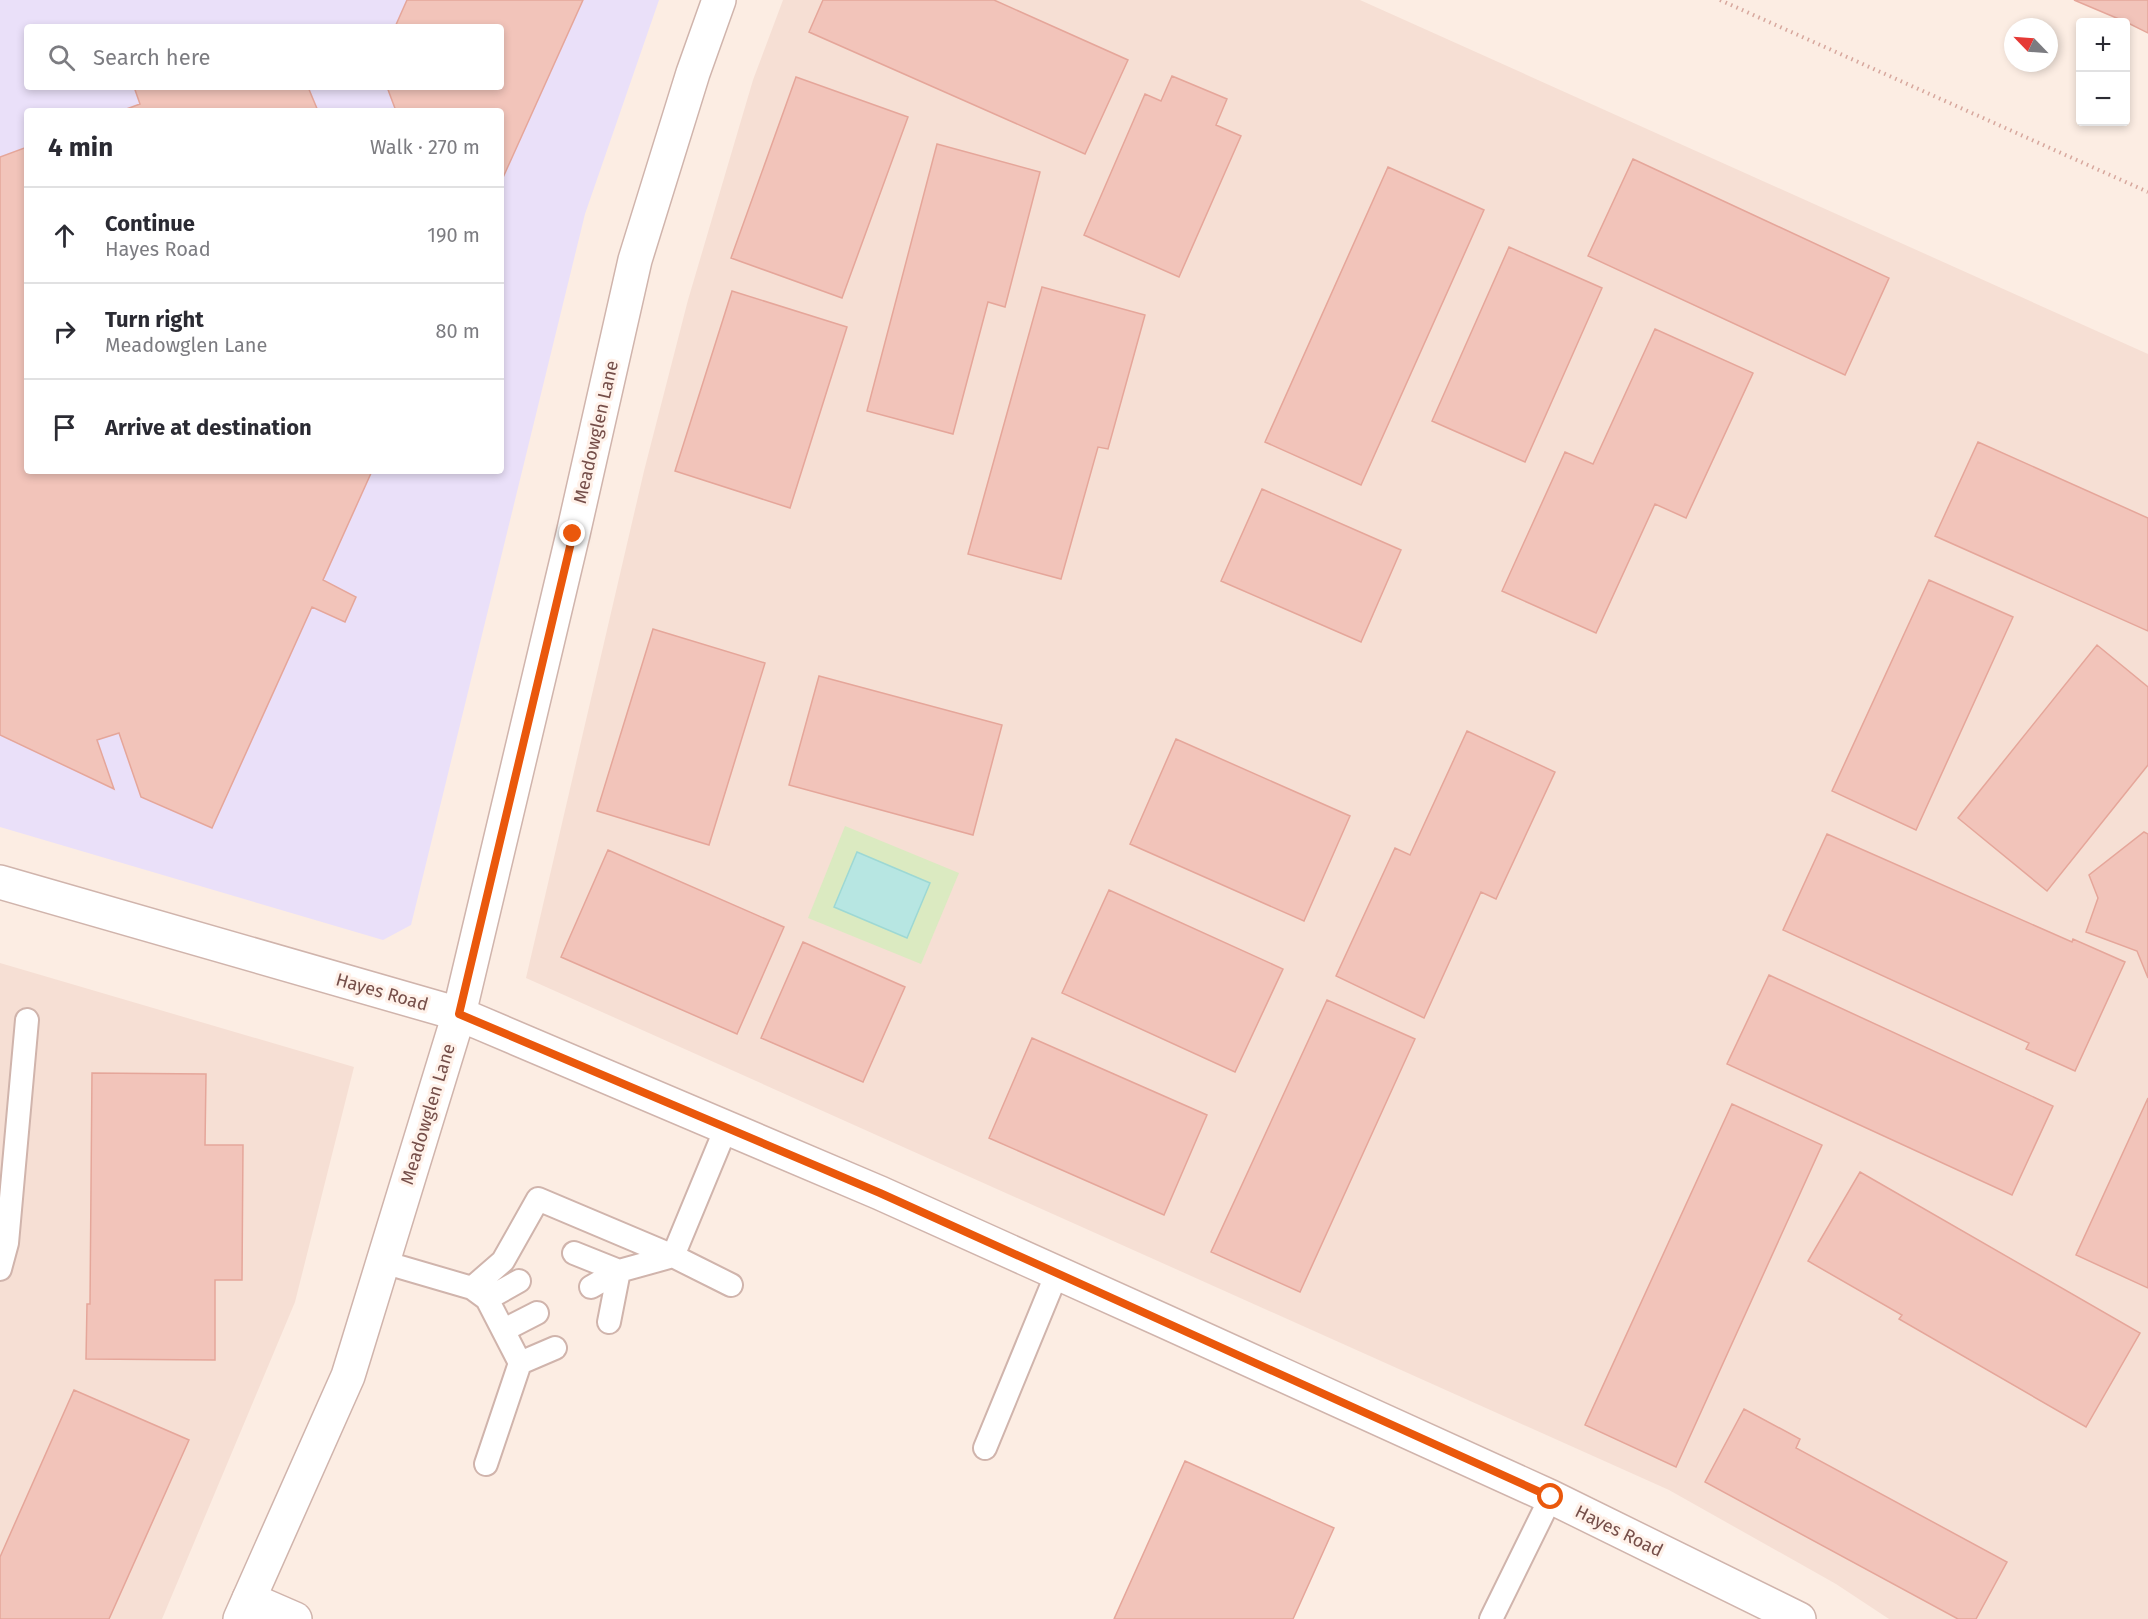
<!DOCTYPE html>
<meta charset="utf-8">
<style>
body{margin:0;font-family:"Fira Sans",sans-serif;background:#f2f2f3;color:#2b2b33}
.controls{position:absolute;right:18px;top:18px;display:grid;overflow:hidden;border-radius:6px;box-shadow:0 3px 9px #0003}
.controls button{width:54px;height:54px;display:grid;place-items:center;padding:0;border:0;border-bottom:2px solid #e1e1e2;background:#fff;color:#2b2b33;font:30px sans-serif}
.compass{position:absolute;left:2004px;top:18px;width:54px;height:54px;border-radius:50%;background:#fff;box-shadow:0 3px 9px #0003;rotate:295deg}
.stop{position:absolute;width:18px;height:18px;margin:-14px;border:4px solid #ea580c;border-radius:50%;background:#fff}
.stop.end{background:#ea580c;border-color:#fff;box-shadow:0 2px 6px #0008}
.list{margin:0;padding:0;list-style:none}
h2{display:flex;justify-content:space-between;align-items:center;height:78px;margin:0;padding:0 24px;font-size:26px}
h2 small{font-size:20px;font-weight:400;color:#7c7c81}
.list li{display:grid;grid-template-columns:39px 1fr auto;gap:18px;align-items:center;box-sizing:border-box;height:96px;padding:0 24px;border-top:2px solid #e1e1e2}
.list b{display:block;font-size:22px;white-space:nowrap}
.list p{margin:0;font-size:20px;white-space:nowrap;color:#7c7c81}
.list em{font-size:20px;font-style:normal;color:#7c7c81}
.icon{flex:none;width:33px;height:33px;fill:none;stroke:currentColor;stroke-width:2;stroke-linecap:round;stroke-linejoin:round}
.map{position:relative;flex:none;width:2148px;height:1619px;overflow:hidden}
.search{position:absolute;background:#fff;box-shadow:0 3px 9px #0003;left:24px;top:24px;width:480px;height:66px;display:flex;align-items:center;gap:15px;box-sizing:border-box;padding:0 21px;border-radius:6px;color:#7c7c81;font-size:22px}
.panel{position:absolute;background:#fff;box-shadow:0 3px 9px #0003;left:24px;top:108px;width:480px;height:366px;border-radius:6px}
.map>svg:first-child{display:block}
</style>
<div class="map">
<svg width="2148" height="1619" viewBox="0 0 2148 1619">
<rect width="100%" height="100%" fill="#fcede3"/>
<path fill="#f6dfd4" d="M783,0h577l788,354v1265h-259l-53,-35 -167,-94 -1143,-512 118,-507 44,-171 65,-220z
M0,963l354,104 -59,235 -133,317h-162z"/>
<path fill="#eae0f9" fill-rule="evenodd" d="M0,0h659l-74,214 -174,711 -28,15 -383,-113zM27,27h474v60h-474zM27,111h474v360h-474z"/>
<path fill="#dbeac1" d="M845,826l114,47 -38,91 -113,-46z"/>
<path fill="#b7e6e2" stroke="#9dd8d4" stroke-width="1.5" d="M857,852l73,31 -23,55 -73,-31z"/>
<path fill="#f2c4ba" stroke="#e5a69a" stroke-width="1.5" d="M407,0h176l-82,182v-71h-105l-9,-24h114v-60h-106z
M823,0h171l134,60 -43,94 -276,-122z
M2074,0h74v33l-22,-11z
M1172,76l55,23 -11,26 25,11 -62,141 -95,-42 61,-141 16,7z
M796,77l112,40 -66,181 -111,-40z
M134,87h174l10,24h-197l19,-7z
M937,144l103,28 -35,135 -17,-5 -35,132 -86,-23z
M27,147v324h345l-49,109 33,17 -11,25 -33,-15 -100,221 -71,-31 -22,-64 -22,7 17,49 -114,-54v-578z
M1633,159l256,119 -44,97 -257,-119z
M1388,167l96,43 -123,275 -96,-43z
M1509,247l93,41 -77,174 -93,-41z
M1042,287l103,28 -37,134 -10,-2 -37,132 -93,-25z
M732,291l115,36 -57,181 -115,-37z
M1655,329l98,44 -67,145 -31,-14 -59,129 -94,-42 63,-139 28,12z
M1978,442l170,76v113l-213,-95z
M1262,489l139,61 -40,92 -140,-61z
M1929,580l84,37 -97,213 -84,-39z
M653,629l112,34 -56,182 -112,-34z
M2097,645l51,42v78l-101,126 -89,-73z
M819,676l183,49 -29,110 -184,-50z
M1467,731l88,41 -59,127 -15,-7 -57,126 -88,-42 59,-128 15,7z
M1176,739l174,77 -46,105 -174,-77z
M2144,832l4,2v144l-11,-27 -51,-19 12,-34 -9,-23z
M1827,834l245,108 1,-3 52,23 -50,109 -49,-22 3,-6 -246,-113z
M608,850l176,77 -47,107 -176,-77z
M1109,890l174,79 -48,103 -173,-79z
M803,942l102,45 -42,95 -102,-44z
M1769,975l284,131 -41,89 -285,-131z
M1327,1000l88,39 -115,253 -89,-40z
M1032,1038l175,77 -43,100 -175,-77z
M92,1073l114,1 -1,71h38l-1,135h-27v80l-129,-1 1,-55h3z
M2148,1098v190l-72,-33z
M1732,1104l90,41 -146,322 -91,-42z
M1860,1172l280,161 -54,94 -187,-108 3,-4 -94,-54z
M74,1390l115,50 -80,179h-109v-62z
M1744,1409l56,30 -4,9 211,114 -31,57h-18l-253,-137z
M1185,1461l149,67 -41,91h-179z"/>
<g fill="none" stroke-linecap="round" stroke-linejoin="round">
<defs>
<path id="service" d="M574,1253l45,18 -10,51
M383,1262l89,26 31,-27 35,-62 135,57 53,-128
M0,1269l7,-26 20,-223
M591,1287l28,-16 54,-15 58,29
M472,1288l15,11 33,64 -34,101
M487,1299l32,-18
M504,1330l33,-17
M520,1363l35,-15
M985,1448l72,-175
M1491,1619l60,-122"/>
<path id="minor" d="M249,1599l46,20"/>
<path id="tertiary" d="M0,882l459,132 421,179 284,128 387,176 248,122
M240,1619l108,-243 111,-362 114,-480 62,-274 58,-187 26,-73"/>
</defs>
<use href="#service" stroke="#d0b4ac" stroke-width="26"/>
<use href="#minor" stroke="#d0b4ac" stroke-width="36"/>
<use href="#tertiary" stroke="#d0b4ac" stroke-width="36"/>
<path stroke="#d7a79d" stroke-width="4" stroke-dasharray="1.5 4.5" stroke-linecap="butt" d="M1720,0l428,192"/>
<use href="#service" stroke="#fff" stroke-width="22"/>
<use href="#minor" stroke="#fff" stroke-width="33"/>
<use href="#tertiary" stroke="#fff" stroke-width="33"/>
</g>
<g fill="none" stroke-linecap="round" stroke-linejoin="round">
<path stroke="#ea580c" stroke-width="8" d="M573,534l-114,480 421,179 671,304"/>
</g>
<g text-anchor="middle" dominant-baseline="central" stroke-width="6" stroke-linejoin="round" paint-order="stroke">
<g font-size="18" fill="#754e49" stroke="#fff1e9">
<text transform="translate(596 432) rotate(-77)">Meadowglen Lane</text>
<text transform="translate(382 992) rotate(16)">Hayes Road</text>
<text transform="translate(428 1114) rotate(-73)">Meadowglen Lane</text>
<text transform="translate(1619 1531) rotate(26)">Hayes Road</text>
</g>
</g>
</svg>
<div class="controls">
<button>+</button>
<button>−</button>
</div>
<svg class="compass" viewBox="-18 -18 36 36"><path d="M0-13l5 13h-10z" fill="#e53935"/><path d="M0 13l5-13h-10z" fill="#7c7c81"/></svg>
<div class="stop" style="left:1551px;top:1497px"></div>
<div class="stop end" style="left:573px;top:534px"></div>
<div class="search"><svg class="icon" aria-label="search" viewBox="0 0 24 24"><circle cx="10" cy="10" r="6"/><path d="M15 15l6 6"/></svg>Search here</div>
<section class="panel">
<h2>4 min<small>Walk · 270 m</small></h2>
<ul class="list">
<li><svg class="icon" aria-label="ahead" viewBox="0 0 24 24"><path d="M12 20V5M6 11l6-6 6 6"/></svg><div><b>Continue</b><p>Hayes Road</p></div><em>190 m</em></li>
<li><svg class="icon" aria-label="right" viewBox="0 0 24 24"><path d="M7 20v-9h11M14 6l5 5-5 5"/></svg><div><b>Turn right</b><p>Meadowglen Lane</p></div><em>80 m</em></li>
<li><svg class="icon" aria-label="arrive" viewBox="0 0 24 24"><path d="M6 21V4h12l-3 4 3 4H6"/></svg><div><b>Arrive at destination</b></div></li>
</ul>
</section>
</div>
